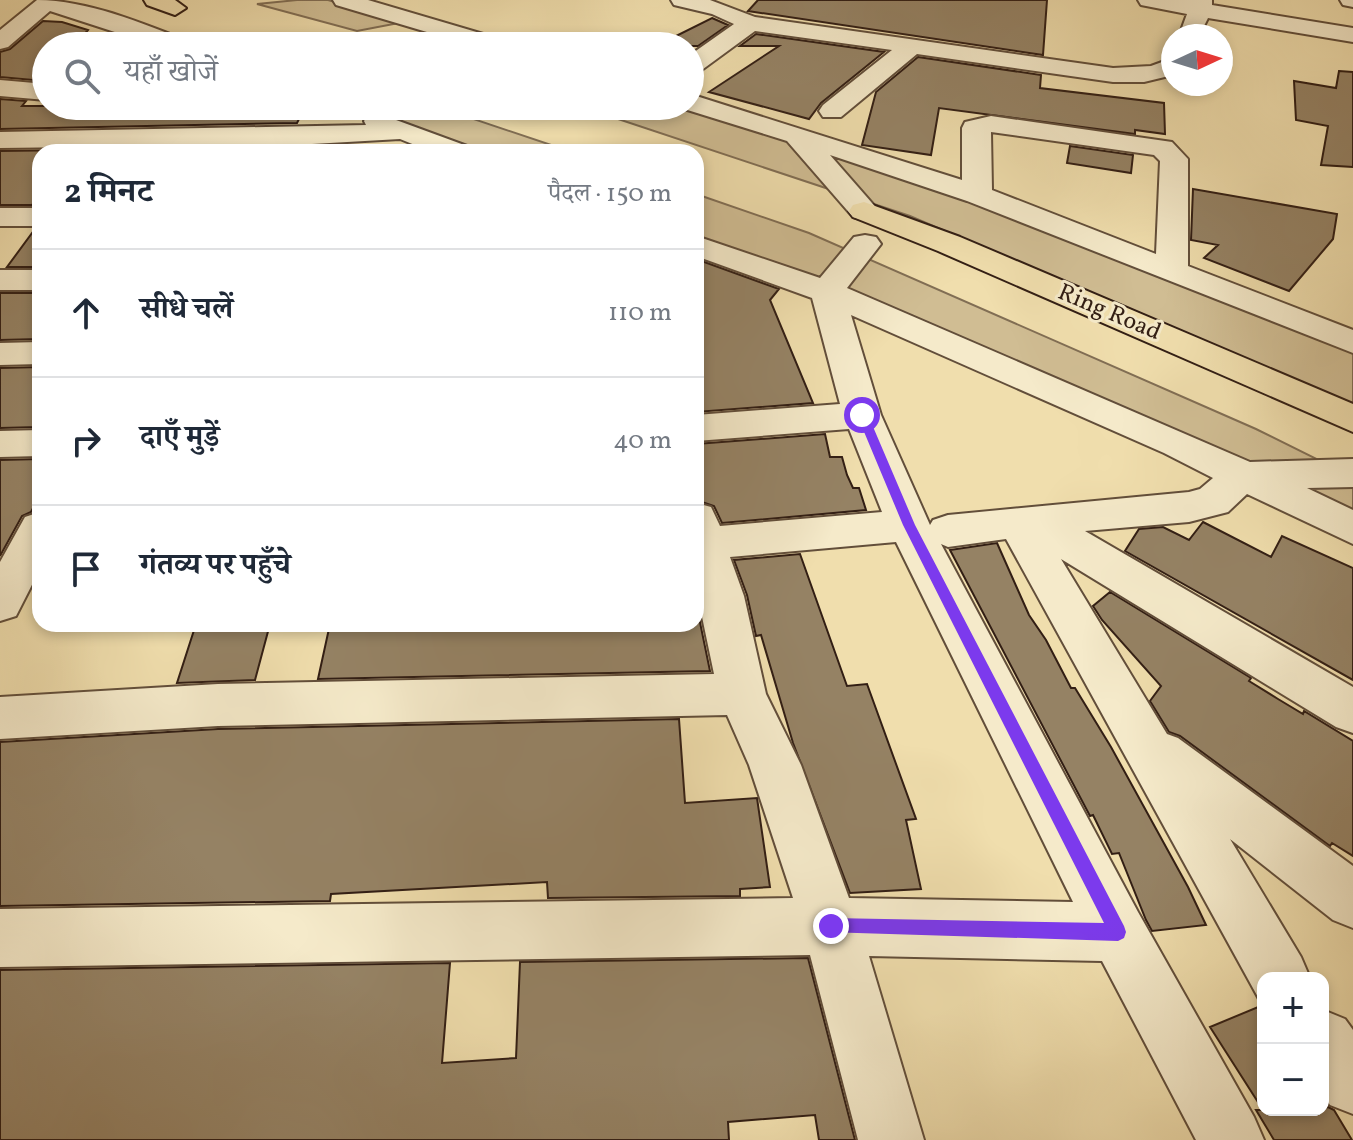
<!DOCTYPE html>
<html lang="hi">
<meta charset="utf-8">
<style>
body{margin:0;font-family:Vollkorn,"Noto Serif Devanagari",serif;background:#f2f2f3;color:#1f2937}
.controls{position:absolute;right:24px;bottom:24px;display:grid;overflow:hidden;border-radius:16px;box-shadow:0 4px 12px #0003}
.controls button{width:72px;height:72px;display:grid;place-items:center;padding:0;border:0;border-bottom:2px solid #e0e1e3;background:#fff;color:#1f2937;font:40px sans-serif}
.compass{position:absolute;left:1161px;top:24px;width:72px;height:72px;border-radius:50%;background:#fff;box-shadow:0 4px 12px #0003;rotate:86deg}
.stop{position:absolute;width:24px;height:24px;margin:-18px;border:6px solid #7c3aed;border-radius:50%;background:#fff}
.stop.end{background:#7c3aed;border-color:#fff;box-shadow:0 2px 8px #0008}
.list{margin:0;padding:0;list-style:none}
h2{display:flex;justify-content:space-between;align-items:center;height:104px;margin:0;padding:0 32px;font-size:34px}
h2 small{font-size:26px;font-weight:400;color:#747a83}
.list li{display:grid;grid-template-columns:52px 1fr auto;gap:24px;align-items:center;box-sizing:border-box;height:128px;padding:0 32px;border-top:2px solid #e0e1e3}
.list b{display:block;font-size:30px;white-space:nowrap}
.list em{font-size:26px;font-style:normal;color:#747a83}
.icon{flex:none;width:44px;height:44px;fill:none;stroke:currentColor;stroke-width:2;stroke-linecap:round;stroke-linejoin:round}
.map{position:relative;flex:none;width:1353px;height:1140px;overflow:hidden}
.search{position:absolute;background:#fff;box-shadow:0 4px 12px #0003;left:32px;top:32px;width:672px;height:88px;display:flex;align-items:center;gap:20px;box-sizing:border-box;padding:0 28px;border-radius:44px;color:#747a83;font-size:30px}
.panel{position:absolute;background:#fff;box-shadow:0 4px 12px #0003;left:32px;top:144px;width:672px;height:488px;border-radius:24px}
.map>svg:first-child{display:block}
</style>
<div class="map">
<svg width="1353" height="1140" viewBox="0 0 1353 1140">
<rect width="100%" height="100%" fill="#f0dead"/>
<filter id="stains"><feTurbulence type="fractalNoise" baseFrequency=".0025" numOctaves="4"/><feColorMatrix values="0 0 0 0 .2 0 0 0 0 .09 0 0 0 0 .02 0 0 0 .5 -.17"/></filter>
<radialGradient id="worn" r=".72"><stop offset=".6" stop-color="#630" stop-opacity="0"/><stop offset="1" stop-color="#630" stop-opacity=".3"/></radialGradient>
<path fill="#d0bd93" stroke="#816e54" stroke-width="2" d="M297,0h31l76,22 -47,9 -100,-27z
M429,32l51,14h-80l-22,-7z
M337,106h98l137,46h-119z
M600,106h90l199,56 464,180v64l-443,-190 -310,-103z
M696,194l113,39 447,196 97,48v51l-657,-283z"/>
<path fill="#958264" stroke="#321e14" stroke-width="2" d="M758,0h289l-4,55 -295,-44z
M712,18l16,7 -30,21h-42z
M43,21l19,1 26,8 -13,16h-29l-2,35 -44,-4v-25l10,-3z
M756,34l128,18 -63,51 -12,16 -100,-27 70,-46h-39z
M918,57l123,18 -1,13 124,15 1,31 -30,-4v4l-196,-26 -8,47 -69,-10 14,-53z
M1339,71l14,1v95l-32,-2 7,-39 -32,-6 -2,-39 42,7z
M0,99l26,2 -4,5h73l-9,11 215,-2 -4,8 -297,6z
M1070,146l63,9 -2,18 -64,-10z
M286,147l-2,5h-244v42l-8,11h-32v-54z
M1193,189l144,25 -4,25 -44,52 -85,-33 14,-13 -27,-5z
M35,229h5v38h-33z
M696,259l83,30 -9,11 43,103 -117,9z
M0,293h40v46l-40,1z
M40,367v60l-40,1v-60z
M825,434l5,23h12l5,18 6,13h6l7,22 -144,13 -8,-17 -18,-6v-56z
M40,459v36l-9,17 -9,4 -22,40v-96z
M1203,522l68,35 11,-21 71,32v112l-228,-129 14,-22 24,-2 26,13z
M997,543l32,72 17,25 25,48h4l36,59 77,140 18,38 -54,6 -6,-11 -27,-67 -7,1 -19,-39 -3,1 -140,-266z
M800,554l47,132 20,-2 49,135 -10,1 15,69 -71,4 -57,-150 -32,-108 -5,1 -9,-41 -13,-35z
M1110,592l141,86 -2,3 29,18 25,15 1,-3 49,30v115l-21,-13 -2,3 -150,-110 -11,-4 -19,-31 11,-15 -59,-66 -9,-14z
M696,603l14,68 -392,8 12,-55h109v3l257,-3z
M196,624h74l-15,56 -78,3z
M679,719l6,84 72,-5 13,89 -30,2v7l-192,2 -1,-16 -216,12 -1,7 -330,5v-164l218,-13z
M808,958l47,182h-36l-4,-25 -87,7 1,18h-729v-170l450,-7 -8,100 74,-5 4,-96z
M1263,1005v105h60l5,-3 6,3 18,30h-78l-18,-30h7l-53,-83z"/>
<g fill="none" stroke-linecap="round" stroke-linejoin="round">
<defs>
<path id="minor" d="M37,0c50,0 104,23 151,41l4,5h-34l-108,-35 -42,36 -8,2v-19z
M333,0h35l139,41 4,5h-37l-138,-41z
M671,0h39l45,17 358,51 38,-2 22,-8v17l-29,7h-31l-196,-28 -76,63h-18l-4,-6 4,-6 69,-55 -137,-19 -56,41 -9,2v-19l44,-31 -22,-10 -38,-9z
M1138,0h74v5l141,23v14l-145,-24 -9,18h-20l8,-22 -46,-9z
M1340,0h13v7l-10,-2z
M0,80l46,4v16l-46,-4z
M690,94l272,86v-52l3,-6 26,-6 181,26 16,17v107l165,64v23l-386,-152 -137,-46 49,56 -4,6 -11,3 -11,-3 -66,-76 -106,-33 9,-2zM991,132l163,23 6,6 -4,93 -164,-64z
M377,113l90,33 4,6h-39l-32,-13 -88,5 -312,4v-16l366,-7 -2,-4 4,-6z
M0,208h40v18h-40z
M865,235l11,2 5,7 -34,44 403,174 103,-3v28l-46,1 46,22v34l-106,-50 -19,18 -39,10 -104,9 268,156v46l-17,-6 -275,-168 106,175 11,4 175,128v62l-20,-8 -103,-81 71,118 9,21h-47v23l-4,-2 -253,-460 -58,8 -7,-3 197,368 116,205 10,23h-68l-94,-179 -233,-5 55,184h-66l-48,-185 -810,12v-58l793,-11 -44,-133 -22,-50 -509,11 -218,13v-42l218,-13 496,-10 -18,-86v-85l15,4 9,19 162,-14 -33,-83 -153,12v-26l144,-11 -28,-106 -116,-42v-20l124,42 34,-41zM851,315l313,138 49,25 -13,11 -11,3 -241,23 -15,5 -3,5 -49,-110zM896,542l177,360 -224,-4 -48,-133 -35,-71 -22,-98 -14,-39z
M0,270h40v20h-40z
M40,342v22l-40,1v-22z
M40,430v26l-40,1v-26z
M40,512v57l-24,47 -16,5v-59l25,-45z
M1323,1010l22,9 8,11v84l-23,-9 -7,-11z"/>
<path id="major" d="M144,0h31l11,8 -11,7 -28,-10z
M864,202l96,35 393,167v28l-415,-181 -85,-34 -4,-6 4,-6z"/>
</defs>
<use href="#minor" stroke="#624e3a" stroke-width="4"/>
<use href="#major" stroke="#321e14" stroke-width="4"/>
<use href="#minor" fill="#f5eaca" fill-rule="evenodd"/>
<use href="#major" fill="#f0dead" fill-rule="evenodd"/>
</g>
<path fill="#7c3aed" d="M862,411l6,4 47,110 209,401 2,6 -2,6 -6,3 -293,-9 -2,-6 2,-6 6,-2 273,5 -201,-398 -46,-110z"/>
<g text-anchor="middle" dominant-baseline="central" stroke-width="6" stroke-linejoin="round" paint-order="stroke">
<g font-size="24" fill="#321e14" stroke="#f5eaca">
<text transform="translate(1109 313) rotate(23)">Ring Road</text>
</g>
</g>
<rect width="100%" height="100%" filter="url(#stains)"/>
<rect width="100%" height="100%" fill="url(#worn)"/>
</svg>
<div class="controls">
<button>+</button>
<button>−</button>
</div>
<svg class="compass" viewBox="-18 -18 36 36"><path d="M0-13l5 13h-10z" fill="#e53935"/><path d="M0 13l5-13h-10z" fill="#747a83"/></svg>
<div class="stop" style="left:862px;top:415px"></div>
<div class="stop end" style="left:831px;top:926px"></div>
<div class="search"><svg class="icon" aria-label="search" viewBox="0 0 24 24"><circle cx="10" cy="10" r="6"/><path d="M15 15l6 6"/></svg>यहाँ खोजें</div>
<section class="panel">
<h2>2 मिनट<small>पैदल · 150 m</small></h2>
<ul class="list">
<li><svg class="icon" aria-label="ahead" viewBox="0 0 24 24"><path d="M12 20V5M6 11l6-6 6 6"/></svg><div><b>सीधे चलें</b></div><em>110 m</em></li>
<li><svg class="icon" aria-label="right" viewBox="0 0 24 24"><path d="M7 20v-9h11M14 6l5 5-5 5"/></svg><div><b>दाएँ मुड़ें</b></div><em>40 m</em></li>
<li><svg class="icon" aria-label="arrive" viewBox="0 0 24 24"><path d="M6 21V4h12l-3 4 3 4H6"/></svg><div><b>गंतव्य पर पहुँचे</b></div></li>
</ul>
</section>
</div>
